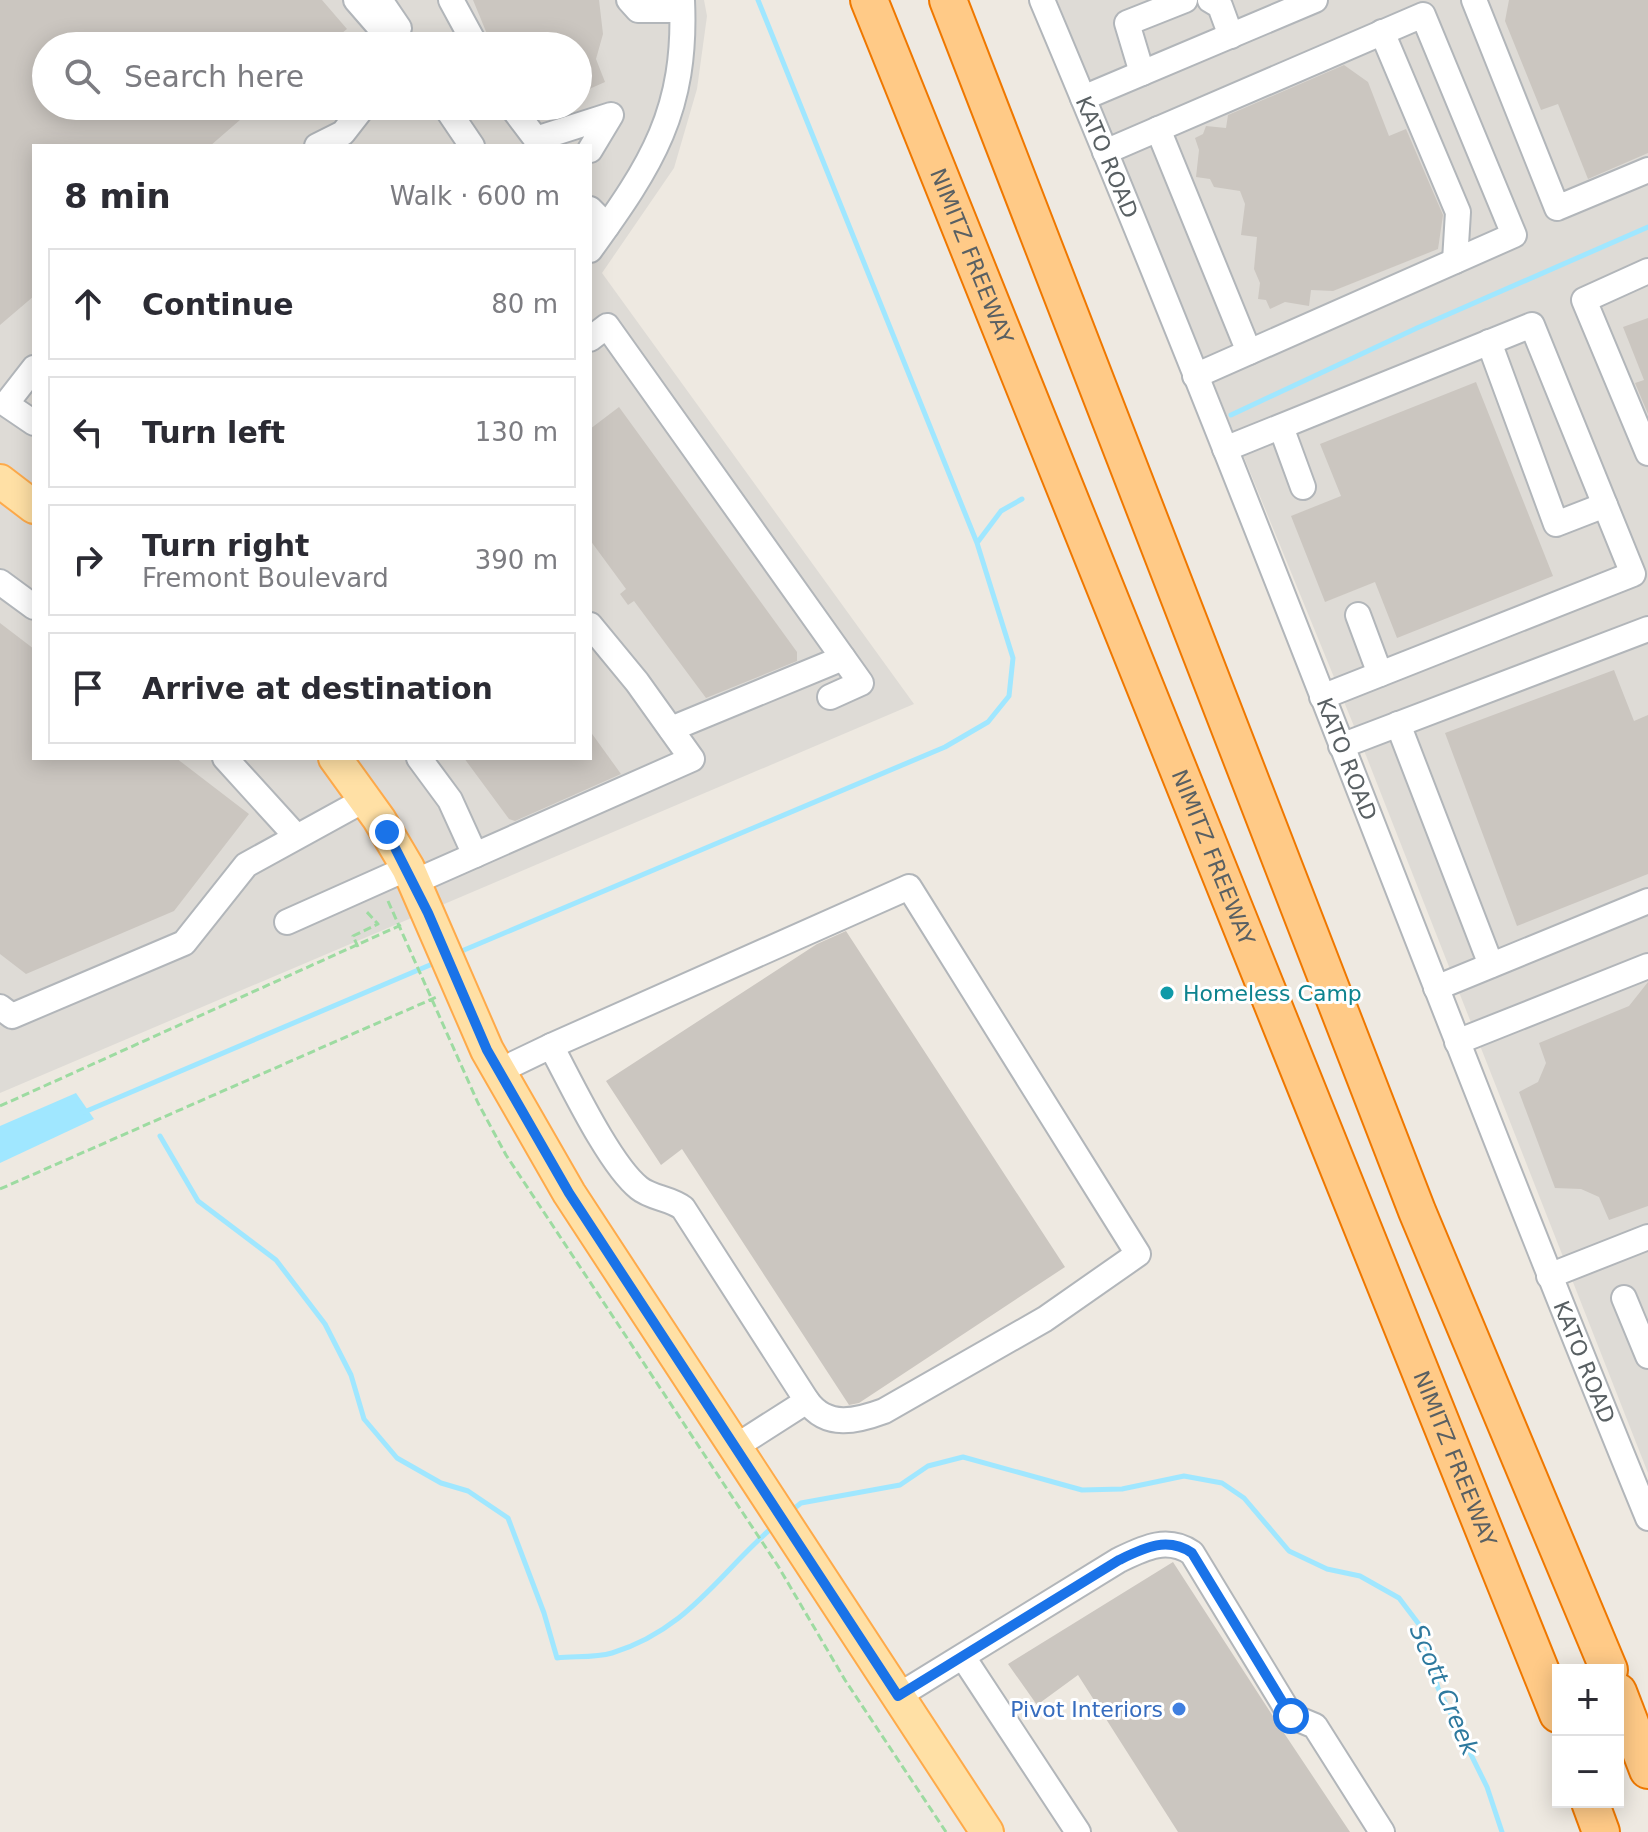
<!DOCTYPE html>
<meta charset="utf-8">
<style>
body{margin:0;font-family:"DejaVu Sans",sans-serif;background:#f7f7f7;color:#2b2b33}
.controls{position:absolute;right:24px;bottom:24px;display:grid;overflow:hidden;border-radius:0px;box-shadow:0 4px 20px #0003}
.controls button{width:72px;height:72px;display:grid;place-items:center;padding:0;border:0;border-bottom:2px solid #e1e1e2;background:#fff;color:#2b2b33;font:40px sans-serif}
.stop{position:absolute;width:24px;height:24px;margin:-18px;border:6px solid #1a73e8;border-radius:50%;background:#fff}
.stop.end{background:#1a73e8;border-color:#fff;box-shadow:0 2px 8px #0008}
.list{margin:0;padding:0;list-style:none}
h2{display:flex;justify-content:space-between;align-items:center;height:104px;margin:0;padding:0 32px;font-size:34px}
h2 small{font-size:26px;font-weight:400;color:#7c7c81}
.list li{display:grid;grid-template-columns:52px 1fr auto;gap:24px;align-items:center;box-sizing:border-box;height:112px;margin:0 16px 16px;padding:0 16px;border:2px solid #e1e1e2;border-radius:0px}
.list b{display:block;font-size:30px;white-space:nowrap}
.list p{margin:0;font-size:26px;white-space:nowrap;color:#7c7c81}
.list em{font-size:26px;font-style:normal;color:#7c7c81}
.icon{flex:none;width:44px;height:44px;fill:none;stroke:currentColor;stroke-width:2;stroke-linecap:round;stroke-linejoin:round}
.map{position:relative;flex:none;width:1648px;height:1832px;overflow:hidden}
.search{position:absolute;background:#fff;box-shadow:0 4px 20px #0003;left:32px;top:32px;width:560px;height:88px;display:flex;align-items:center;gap:20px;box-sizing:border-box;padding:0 28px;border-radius:44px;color:#7c7c81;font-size:30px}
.panel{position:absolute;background:#fff;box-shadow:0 4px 20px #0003;left:32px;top:144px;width:560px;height:616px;border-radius:0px}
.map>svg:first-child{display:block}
</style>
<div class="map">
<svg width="1648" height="1832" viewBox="0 0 1648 1832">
<rect width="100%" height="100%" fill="#eee9e1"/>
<path fill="#dedbd6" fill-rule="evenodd" d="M0,0h704l3,16 -10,73 -23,79 -72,105 312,431 -914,389zM46,46h532v60h-532zM34,146h556v612h-556z
M1057,0h591v1473l-281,-715z"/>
<path fill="#a0e7ff" d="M76,1093l18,26 -94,44v-37z"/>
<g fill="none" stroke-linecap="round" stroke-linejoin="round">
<path stroke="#a0e7ff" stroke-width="5" d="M1231,415l186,-87 231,-101
M977,543l24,-32 21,-12
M457,953l488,-206 43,-25 21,-26 4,-38 -36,-115 -219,-543
M82,1113l355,-151
M160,1136l38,65 78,59 49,64 26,51 13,44 33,39 44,25 27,8 40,27 36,95 13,45c17,-2 38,0 55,-5 77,-24 106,-79 163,-128
M791,1511l10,-8 99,-18 28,-19 35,-9 119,33 40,-1 62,-13 38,7 22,15 45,53 38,18 33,7 39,22 22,29 17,61 49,99 15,45"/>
</g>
<path fill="#cbc6c0" d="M0,0h322l25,29 -21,17h-280v60h210l-46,40h-176v150l-34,29z
M473,0h126l4,34 -7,25 9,23 -27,12v-48h-86z
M1509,0h139v153l-60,26 -30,-75 -17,6 -36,-89z
M1344,65l24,17 21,54 17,-7 37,86 -5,34 -105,42 -22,-1 -2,16 -24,-4 -15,7 -4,-9 -8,-1 2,-16 -6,-14 3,-32 -16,-2 4,-31 -5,-13 -26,-4 -4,-8 -14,-2 3,-27 -4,-12 8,-4 3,-8 20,2 2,-13z
M1648,318v96l-13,-31 9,-3 -21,-53z
M1476,382l77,194 -156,62 -22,-56 -50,20 -34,-86 50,-20 -21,-52z
M619,407l178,245v9l-91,37 -72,-97 -6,4 -8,-11 6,-5 -36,-49v-111z
M0,623l34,26v109h142l73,56 -75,97 -148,63 -26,-20z
M1614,670l20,51 14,-6v159l-131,52 -72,-193z
M590,731l31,43 -106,47 -6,-2 -45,-61h126z
M846,931l219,336 -206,136 -10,2 -167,-256 -21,16 -55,-84 211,-137z
M1648,982v224l-39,14 -10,-23 -18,-8 -26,-1 -36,-96 19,-10 8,-19 -7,-20 90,-37z
M1173,1562l105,162 72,108h-172l-100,-157 -41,30 -29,-41z"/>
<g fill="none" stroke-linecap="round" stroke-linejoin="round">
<defs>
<g id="minor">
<path d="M356,0l33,38"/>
<path d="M380,0l19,28 -19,18"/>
<path d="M451,0l25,46"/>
<path d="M629,0l9,10h44"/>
<path id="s1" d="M1042,0c212,502 399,1014 606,1518"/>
<path d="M1210,0l10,6 11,30"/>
<path d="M1474,0l83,208 91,-38"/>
<path d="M1382,32l76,180 -3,49"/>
<path d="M1142,73l-15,-50 58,-23"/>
<path d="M1083,98l232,-98"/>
<path d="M445,106l27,40"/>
<path d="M511,106l25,33"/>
<path d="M1158,129l91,223"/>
<path d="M317,146l26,-13 21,-27"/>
<path d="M541,146l-5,-7 75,-24 -21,35"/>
<path d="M1105,152l318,-137 91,220 -319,141"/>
<path d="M590,209l17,17"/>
<path d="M590,250c62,-86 97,-139 92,-250"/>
<path d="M1648,271l-64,29 64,153"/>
<path d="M590,339l17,-13 254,357 -31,14"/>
<path d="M1489,342l67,182 49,-19"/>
<path d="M34,368l-28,36 28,19"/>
<path d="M1281,427l22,60"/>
<path d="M1225,449l307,-124 101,249 -311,123"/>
<path d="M0,582l34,25"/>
<path d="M1358,615l22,59"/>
<path d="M1398,724l93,241"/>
<path d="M671,729l172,-71"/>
<path d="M1341,746l307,-117"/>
<path d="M225,758l71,78"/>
<path d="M419,758l31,42 25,55"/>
<path d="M414,882l278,-123 -55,-77 -47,-57"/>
<path d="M287,922l121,-54"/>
<path d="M1436,988l212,-87"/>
<path d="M0,1007l12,9 172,-73 62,-78 120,-66"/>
<path d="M1457,1042l191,-76"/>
<path d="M551,1046l358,-159 229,367 -93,65 -161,92c-27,10 -57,18 -77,-10"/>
<path d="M499,1071l52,-25c19,35 58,118 88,142 12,10 31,10 44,20l124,193 -72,46"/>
<path d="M1549,1276l99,-39"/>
<path d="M1624,1298l24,58"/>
<path d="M963,1657l115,175"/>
<path d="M898,1696l221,-136c25,-12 48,-24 73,-7l99,163 24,10 67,106"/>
</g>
<path id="major" d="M0,481l34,26
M335,758l44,61 29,49 79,182 82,143 418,639"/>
<g id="highway">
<path id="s2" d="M869,0l689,1714"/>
<path d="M948,0l469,1211 192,459"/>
<path d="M1618,1692l30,78"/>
<path d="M1590,1802l11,30"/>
</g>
</defs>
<use href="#minor" stroke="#b2b6ba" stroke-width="28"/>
<use href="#major" stroke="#feaa4a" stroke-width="36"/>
<use href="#highway" stroke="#ef7800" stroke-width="40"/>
<path stroke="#9ddba1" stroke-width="3" stroke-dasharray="8 4" stroke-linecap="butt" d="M388,901l90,202 28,52 272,411 67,114 101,152
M358,947l-5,-11 25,-12 -13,-14
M0,1106l401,-181
M0,1189l439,-193"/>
<use href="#minor" stroke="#fff" stroke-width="24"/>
<use href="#major" stroke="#ffe0a5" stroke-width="32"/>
<use href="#highway" stroke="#ffca87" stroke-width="36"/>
</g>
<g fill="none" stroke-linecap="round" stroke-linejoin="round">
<path stroke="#1a73e8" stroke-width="10" d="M387,832l41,81 59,137 82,143 329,503 221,-136c25,-12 48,-24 73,-7l99,163"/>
</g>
<circle fill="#0f9aa8" stroke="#fff" stroke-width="3" cx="1167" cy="993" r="8"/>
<circle fill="#3f7fe0" stroke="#fff" stroke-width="3" cx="1179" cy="1709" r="8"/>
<g text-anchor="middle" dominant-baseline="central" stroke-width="6" stroke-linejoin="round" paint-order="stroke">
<g font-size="22" fill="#596063" stroke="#fff">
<text stroke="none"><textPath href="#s1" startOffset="170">KATO ROAD</textPath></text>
<text stroke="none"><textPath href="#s2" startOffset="276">NIMITZ FREEWAY</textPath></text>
<text stroke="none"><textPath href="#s1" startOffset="818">KATO ROAD</textPath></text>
<text stroke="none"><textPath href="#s2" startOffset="924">NIMITZ FREEWAY</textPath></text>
<text stroke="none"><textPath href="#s1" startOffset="1466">KATO ROAD</textPath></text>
<text stroke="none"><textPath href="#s2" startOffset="1572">NIMITZ FREEWAY</textPath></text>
</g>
<g font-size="22" fill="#0d838f" stroke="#fff" text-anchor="start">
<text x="1183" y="993">Homeless Camp</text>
</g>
<g font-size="22" fill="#366cbe" stroke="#fff" text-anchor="end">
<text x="1163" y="1709">Pivot Interiors</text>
</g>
<g font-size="24" font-style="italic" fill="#2e799e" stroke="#fff">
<text transform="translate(1444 1690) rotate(67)">Scott Creek</text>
</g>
</g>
</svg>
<div class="controls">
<button>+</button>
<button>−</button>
</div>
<div class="stop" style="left:1291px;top:1716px"></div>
<div class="stop end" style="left:387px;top:832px"></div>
<div class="search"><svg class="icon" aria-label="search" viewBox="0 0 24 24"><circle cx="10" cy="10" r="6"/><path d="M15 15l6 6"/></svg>Search here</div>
<section class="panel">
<h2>8 min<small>Walk · 600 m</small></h2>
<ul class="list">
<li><svg class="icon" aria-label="ahead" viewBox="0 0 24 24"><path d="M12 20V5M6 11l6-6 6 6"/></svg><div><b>Continue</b></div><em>80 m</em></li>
<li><svg class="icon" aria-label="left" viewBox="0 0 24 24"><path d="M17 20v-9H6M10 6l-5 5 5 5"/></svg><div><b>Turn left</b></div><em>130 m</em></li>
<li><svg class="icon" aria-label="right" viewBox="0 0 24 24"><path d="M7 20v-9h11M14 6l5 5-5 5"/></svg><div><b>Turn right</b><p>Fremont Boulevard</p></div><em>390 m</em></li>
<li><svg class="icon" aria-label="arrive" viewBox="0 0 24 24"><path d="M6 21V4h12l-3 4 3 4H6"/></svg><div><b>Arrive at destination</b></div></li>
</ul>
</section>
</div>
